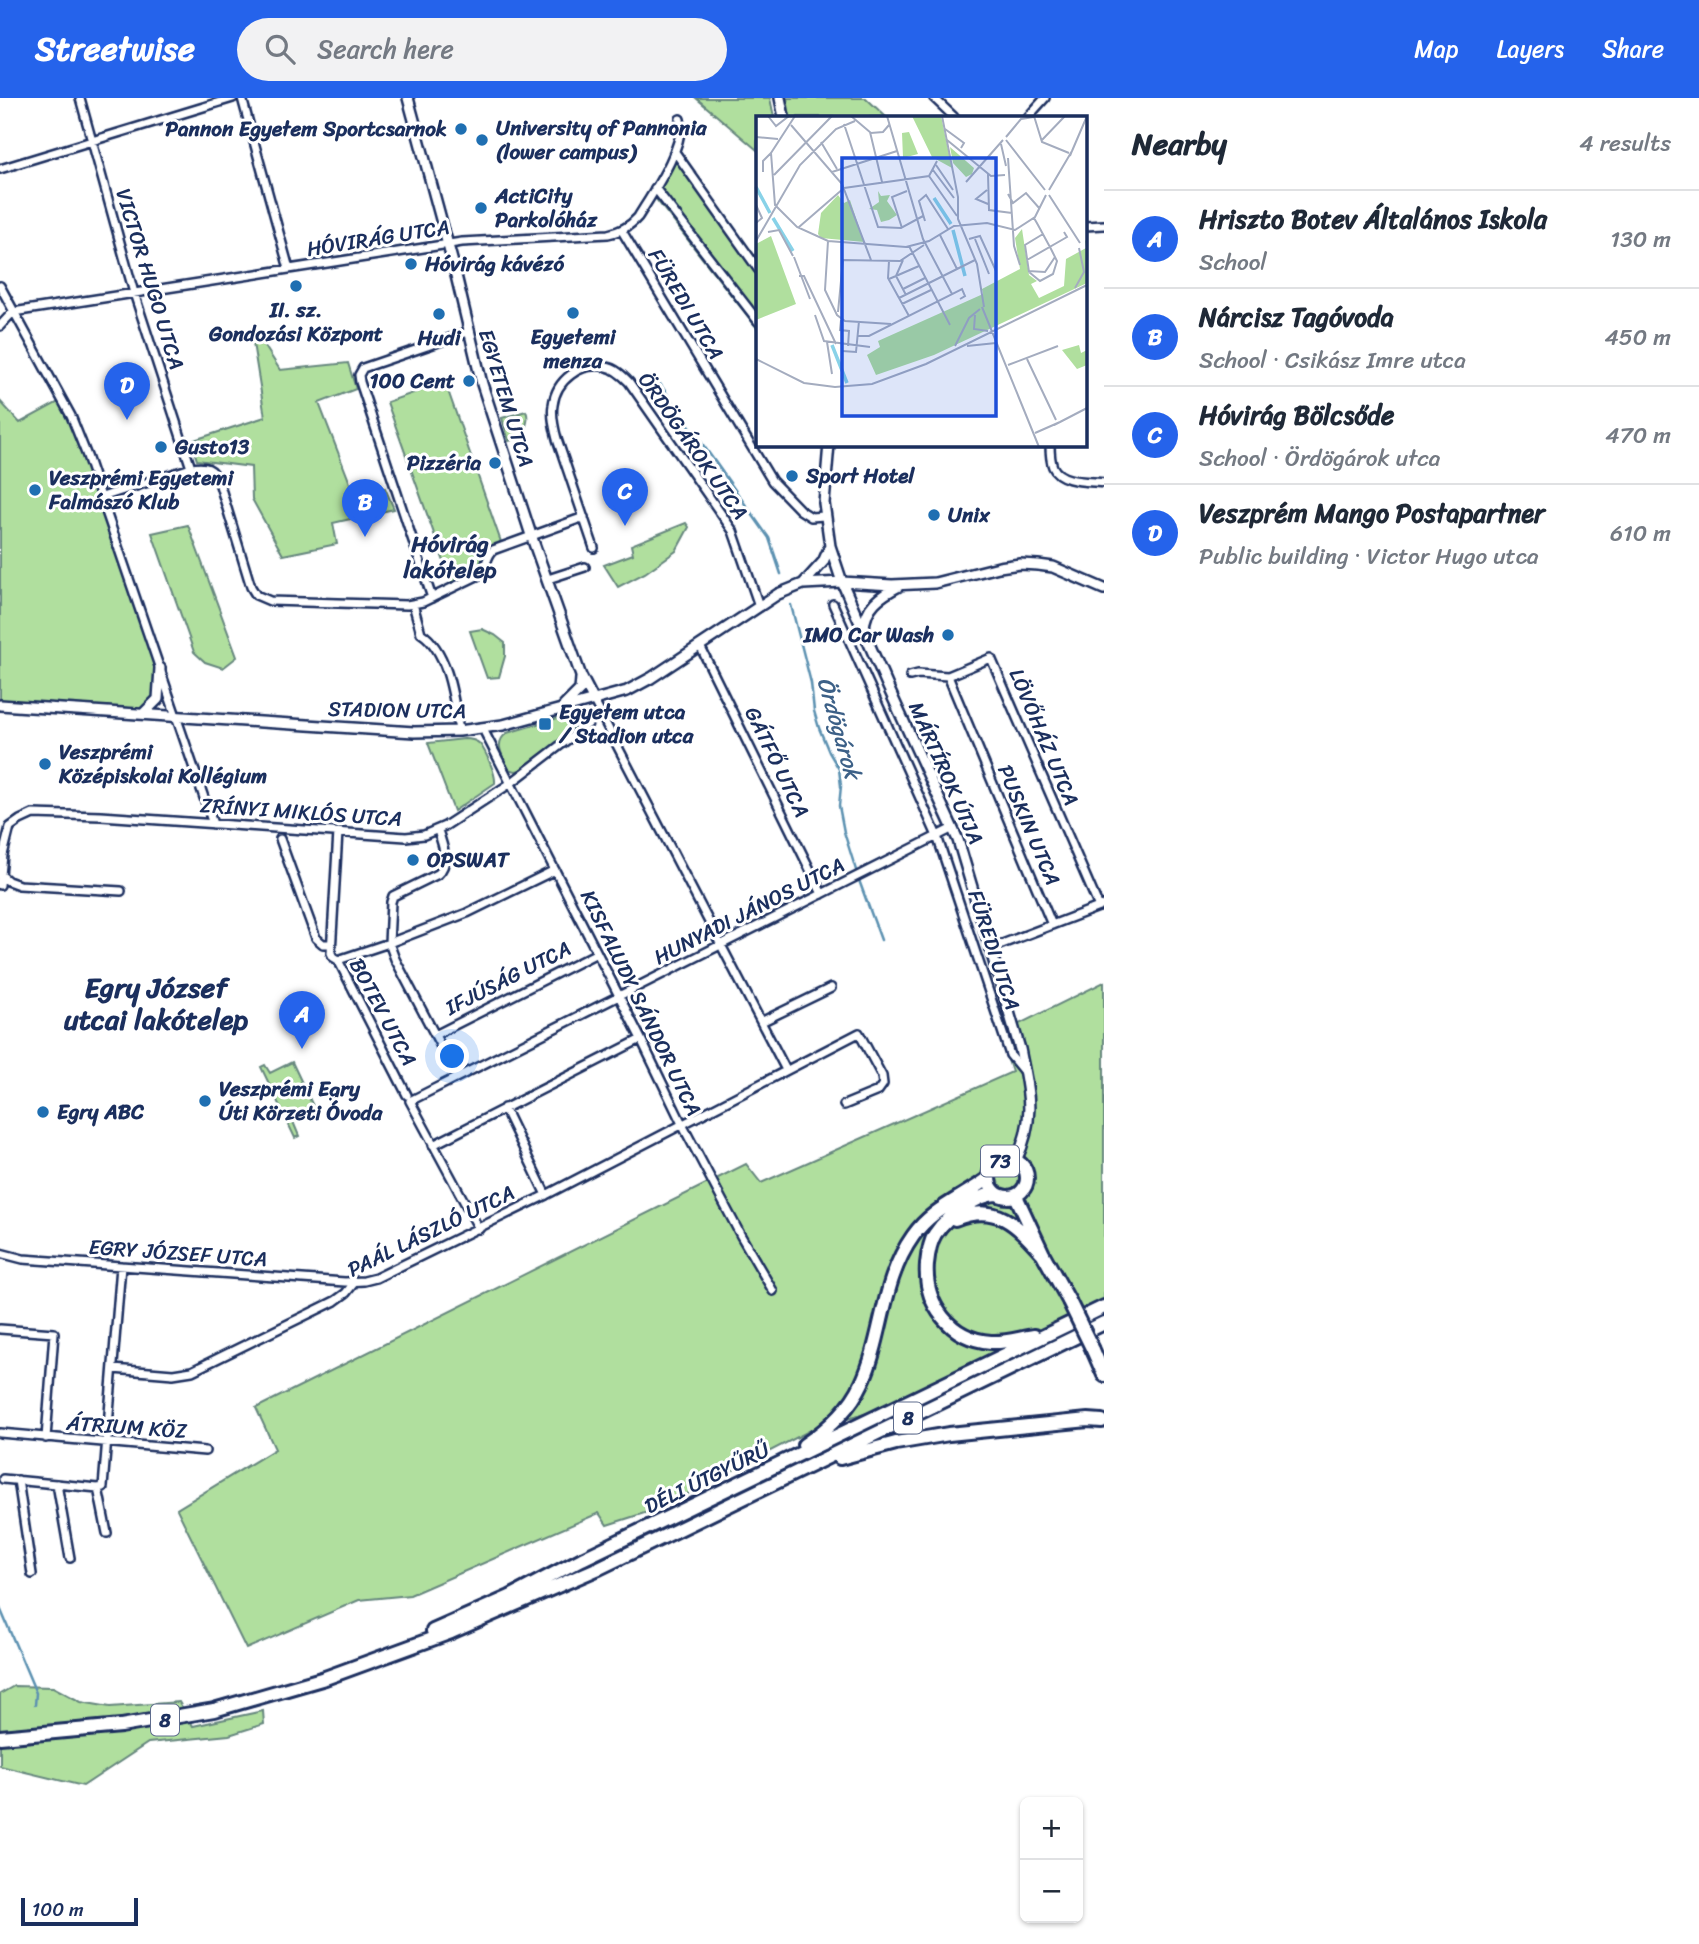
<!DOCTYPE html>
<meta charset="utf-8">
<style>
body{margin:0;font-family:Sriracha,sans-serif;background:#f2f2f3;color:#1f2937}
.controls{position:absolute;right:21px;bottom:21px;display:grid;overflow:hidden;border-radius:10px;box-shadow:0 2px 5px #0004}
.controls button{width:63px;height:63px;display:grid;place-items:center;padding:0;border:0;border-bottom:2px solid #e0e1e3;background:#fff;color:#1f2937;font:35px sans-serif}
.scale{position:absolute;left:21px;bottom:18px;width:117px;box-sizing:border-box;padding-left:7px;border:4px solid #1b2f5e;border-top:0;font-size:19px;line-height:24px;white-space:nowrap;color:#1b2f5e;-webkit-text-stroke:5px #fff;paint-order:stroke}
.you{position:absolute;left:453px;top:959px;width:24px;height:24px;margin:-18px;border:5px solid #fff;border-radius:50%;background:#1a73e8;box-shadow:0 0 0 10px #1a73e833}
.badge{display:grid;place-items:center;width:46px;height:46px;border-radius:50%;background:#2563eb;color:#fff;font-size:23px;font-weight:700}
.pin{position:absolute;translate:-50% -58px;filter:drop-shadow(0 2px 4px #0008)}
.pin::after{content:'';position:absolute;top:37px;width:24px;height:21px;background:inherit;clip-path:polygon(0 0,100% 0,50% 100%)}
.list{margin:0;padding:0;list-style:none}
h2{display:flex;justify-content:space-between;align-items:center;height:91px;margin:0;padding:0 28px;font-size:30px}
h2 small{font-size:23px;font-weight:400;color:#747a83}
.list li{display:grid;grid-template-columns:46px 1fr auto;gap:21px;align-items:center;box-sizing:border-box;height:98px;padding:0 28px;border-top:2px solid #e0e1e3}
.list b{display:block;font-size:26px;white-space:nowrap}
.list p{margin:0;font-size:23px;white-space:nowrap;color:#747a83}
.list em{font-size:23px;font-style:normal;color:#747a83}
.icon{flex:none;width:38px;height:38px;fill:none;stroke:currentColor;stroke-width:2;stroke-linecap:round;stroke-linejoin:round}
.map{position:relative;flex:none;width:1104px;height:1846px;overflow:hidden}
header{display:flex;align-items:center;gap:42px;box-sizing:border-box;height:98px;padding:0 35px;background:#2563eb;color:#fff}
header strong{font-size:33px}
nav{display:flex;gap:38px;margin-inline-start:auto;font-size:24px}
.search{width:490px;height:63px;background:#f2f2f3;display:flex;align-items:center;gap:18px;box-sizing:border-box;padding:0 24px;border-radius:38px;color:#747a83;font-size:26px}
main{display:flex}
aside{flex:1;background:#fff}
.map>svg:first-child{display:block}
</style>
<header>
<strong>Streetwise</strong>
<div class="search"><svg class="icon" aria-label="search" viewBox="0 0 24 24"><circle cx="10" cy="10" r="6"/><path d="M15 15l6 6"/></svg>Search here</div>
<nav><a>Map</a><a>Layers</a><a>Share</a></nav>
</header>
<main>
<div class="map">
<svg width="1104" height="1846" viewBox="0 0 1104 1846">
<rect width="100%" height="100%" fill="#fff"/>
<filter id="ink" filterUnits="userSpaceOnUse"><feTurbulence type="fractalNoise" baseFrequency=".0143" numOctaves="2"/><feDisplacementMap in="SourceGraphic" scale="14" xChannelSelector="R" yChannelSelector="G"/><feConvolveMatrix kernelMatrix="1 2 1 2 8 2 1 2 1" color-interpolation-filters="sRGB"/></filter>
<g filter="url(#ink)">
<path fill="#b0df9e" stroke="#66877e" stroke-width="2" d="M696,0h74l4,19h-16l-1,33z
M787,0h79l20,19h-96z
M679,55l78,111v64l-102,-130z
M259,239l21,33 68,-7 8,26 -37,14 36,93 30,-8 9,21 -61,14 4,21 -54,11 -31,-56 -1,-32 -54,-7 -6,-19 74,-24 -12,-74z
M445,284l56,160c-25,12 -11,20 -23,30 -6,5 -18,8 -26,12l-65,-182z
M62,302l9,16 89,252 -2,31 -15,15 -143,-9v-304l20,22z
M526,313c4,9 -1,17 -5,26l-12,4 -7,-23z
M686,425l3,4 -13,24 -31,22 -27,14 -14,-22 29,-11 -2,-9z
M188,427l49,132 -14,11 -18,-6 -11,-10 -42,-119z
M482,531l13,6 10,8v13l-6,21 -12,1 -17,-47z
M575,615l6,12 -61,45 -4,1 -8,-2c-5,-13 -15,-26 -1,-36z
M464,641c6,0 12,1 16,5 6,8 16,30 15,39l-41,28 -26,-68z
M1104,884v327l-210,96 -83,25 -151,78 -53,17 -8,-12 -189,82 -51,5 -113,49 -69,-140 98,-60 -19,-41 490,-244 15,19 251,-111 -13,-38z
M292,964l21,44 -22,11 8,19 -4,2 -34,-71 4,-2 5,8z
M14,1588l39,1 28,15 29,5 69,-5 14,24 70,-15 1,13 -35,11 -81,8 -65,43 -83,-20v-72z"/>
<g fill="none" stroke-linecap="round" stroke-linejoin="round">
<path stroke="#5c91b1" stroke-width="2.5" d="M660,286l109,154 12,36
M791,507l20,78 3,28 5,17 10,24 10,17 2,17 -2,20 5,26 16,51 21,57
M0,1510l36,85 -1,12"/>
<defs>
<path id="minor" d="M80,0l54,195 57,175
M242,0l47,171
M934,0l20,19
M1028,19l17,-19
M675,54l83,117
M0,71l233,-71
M655,90l103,133
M1085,128l19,-1
M622,133l150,250 28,29 11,7 13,-1
M0,188l71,130 16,40 126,368
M13,214l449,-70 146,-8c13,-3 21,-7 30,-17 14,-23 48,-72 42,-98
M0,228l13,-14
M1050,346c0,7 0,16 3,23 7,16 36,14 51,16
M102,399l89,-29c16,-2 21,-1 28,14l32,105 5,8 14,6 137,4 16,-3 58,-28c6,-8 5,-17 12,-24l91,-33
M594,450l-37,-109c-3,-11 -6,-23 -4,-34 3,-25 28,-44 53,-38 9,1 17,9 23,15l104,149 26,75
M548,481l37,-12
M432,500l-72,-216 -1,-7 4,-7 105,-36
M413,506l8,29c28,18 33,68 38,98
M833,506l104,232 73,219 14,17
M700,548l122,248
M910,578l8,-2 30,2 43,-18 108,249
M948,578l104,249
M594,603l192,369
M483,631l158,310 44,91 56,106 32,55
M438,732c4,15 13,32 0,44l-45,22 -2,6 -2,41 6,16 62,118
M338,734l-7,121 2,4 5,3 69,135
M280,741l36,99 7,6h8
M1,777l7,6 11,4 102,6
M0,787l3,-30 7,-28 10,-7 13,-6 68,2 305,21 18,-2 21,-9 66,-43 77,-59
M989,851l115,-44
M338,862l51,-17 78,-30 88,-43
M761,924l70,-34
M435,937l162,-82
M504,1010l42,87
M433,1047l208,-106
M479,1131l-69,-128 543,-273
M0,1155l23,6 322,23 19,-1 12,-3 170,-83 313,-162 23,43 1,8 -5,7 -34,14
M0,1231l54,4 -8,105
M113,1271l60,5 19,-3 143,-70 11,-8 8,-10
M0,1335l205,18
M3,1381l95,9 5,-1 18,-221
M18,1382l14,94
M57,1386l13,74
M98,1390l9,45"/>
<path id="tertiary" d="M408,0l46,169 28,117 49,151 50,141 13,25
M780,0l4,19
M829,346l-5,59 6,43 12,36 46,105 70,153 62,209c9,45 16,68 -4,112
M803,486l20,-22 7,-16
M864,531c1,-23 16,-33 35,-43
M0,607l414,27 45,-1 44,-6 124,-34 24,-13 127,-84 25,-10 39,-2 50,3 43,-2 64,-16 21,-3 18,1 15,2 51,22
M564,608l16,-16 1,-12
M143,616l15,-15 2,-31"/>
<path id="primary" d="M989 1080a19 19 0 1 1 38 0a19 19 0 1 1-38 0Z
M997,1096c-11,0 -21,6 -30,11 -12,7 -24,17 -32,29 -5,8 -7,20 -8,30 -3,40 23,75 64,78 15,1 29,-4 43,-6
M1016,1098l27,58 26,47
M955,1121c42,-17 62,6 88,35
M1093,1252l11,25
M804,1347c24,-16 46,-36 58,-62 22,-48 19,-102 51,-147 19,-28 50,-38 76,-58
M840,1360l56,-15 53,-9 139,-14 14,1
M433,1533l77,-34 72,-38 522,-252
M0,1639l121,-11 93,-16 111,-32 126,-46 148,-64 505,-245"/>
</defs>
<use href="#minor" stroke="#1b2f5e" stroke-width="12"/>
<use href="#tertiary" stroke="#1b2f5e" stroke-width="14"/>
<use href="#primary" stroke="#1b2f5e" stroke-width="18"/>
<use href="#minor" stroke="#fff" stroke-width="7"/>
<use href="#tertiary" stroke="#fff" stroke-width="9"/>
<use href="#primary" stroke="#fff" stroke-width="12"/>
<defs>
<path id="primary-bridge" d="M1069,1203l24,49"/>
</defs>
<use href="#primary-bridge" stroke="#1b2f5e" stroke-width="18" stroke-linecap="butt"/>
<use href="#primary-bridge" stroke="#fff" stroke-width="12"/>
</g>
</g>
<g fill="#1f6fb2" stroke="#fff" stroke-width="2.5">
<circle cx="461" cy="31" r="7"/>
<circle cx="482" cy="42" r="7"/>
<circle cx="481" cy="110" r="7"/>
<circle cx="411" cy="166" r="7"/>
<circle cx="296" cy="188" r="7"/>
<circle cx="573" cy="215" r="7"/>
<circle cx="439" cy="216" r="7"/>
<circle cx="469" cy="283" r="7"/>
<circle cx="161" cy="349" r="7"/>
<circle cx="495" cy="365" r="7"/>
<circle cx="792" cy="378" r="7"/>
<circle cx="35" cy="392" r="7"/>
<circle cx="934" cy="417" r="7"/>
<circle cx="948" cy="537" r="7"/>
<rect x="538" y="619" width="14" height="14" rx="3.5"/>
<circle cx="45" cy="666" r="7"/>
<circle cx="413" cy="762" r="7"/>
<circle cx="205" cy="1003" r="7"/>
<circle cx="43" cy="1014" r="7"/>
</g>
<g text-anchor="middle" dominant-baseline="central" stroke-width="6" stroke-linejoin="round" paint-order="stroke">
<g fill="#fff" stroke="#5f6d8e" stroke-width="2">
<rect x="981" y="1047.5" width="38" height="31" rx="5"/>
<rect x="894" y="1304.5" width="28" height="31" rx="5"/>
<rect x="151" y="1606.5" width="28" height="31" rx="5"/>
</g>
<g font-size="19" font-weight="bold" fill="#1b2f5e">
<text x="1000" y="1063">73</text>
<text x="908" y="1320">8</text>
<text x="165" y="1622">8</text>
</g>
<g font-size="21" font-weight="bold" fill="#1b2f5e" stroke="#fff" text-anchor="start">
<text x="496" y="30">University of Pannonia<tspan x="496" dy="24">(lower campus)</tspan></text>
<text x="447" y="31" text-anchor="end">Pannon Egyetem Sportcsarnok</text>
<text x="495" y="98">ActiCity<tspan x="495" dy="24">Parkolóház</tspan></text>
<text x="425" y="166">Hóvirág kávézó</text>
<text x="296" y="212" text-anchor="middle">II. sz.<tspan x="296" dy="24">Gondozási Központ</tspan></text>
<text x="573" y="239" text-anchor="middle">Egyetemi<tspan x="573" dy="24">menza</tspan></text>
<text x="439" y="240" text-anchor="middle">Hudi</text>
<text x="455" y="283" text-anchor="end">100 Cent</text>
<text x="175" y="349">Gusto13</text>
<text x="481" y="365" text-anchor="end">Pizzéria</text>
<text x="806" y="378">Sport Hotel</text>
<text x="49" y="380">Veszprémi Egyetemi<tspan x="49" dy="24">Falmászó Klub</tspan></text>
<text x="948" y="417">Unix</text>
<text x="934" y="537" text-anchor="end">IMO Car Wash</text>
<text x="559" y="614">Egyetem utca<tspan x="559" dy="24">/ Stadion utca</tspan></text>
<text x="59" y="654">Veszprémi<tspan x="59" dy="24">Középiskolai Kollégium</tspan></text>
<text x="427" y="762">OPSWAT</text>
<text x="219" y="991">Veszprémi Egry<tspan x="219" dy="24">Úti Körzeti Óvoda</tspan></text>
<text x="57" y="1014">Egry ABC</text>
</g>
<g font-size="21" fill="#1b2f5e" stroke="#fff">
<text transform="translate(378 140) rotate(-9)">HÓVIRÁG UTCA</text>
<text transform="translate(150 181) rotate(73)">VICTOR HUGO UTCA</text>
<text transform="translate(686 206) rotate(59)">FÜREDI UTCA</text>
<text transform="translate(506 300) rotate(73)">EGYETEM UTCA</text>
<text transform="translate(693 348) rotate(55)">ÖRDÖGÁROK UTCA</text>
<text transform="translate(397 612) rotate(1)">STADION UTCA</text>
<text transform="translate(1044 639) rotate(67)">LÖVŐHÁZ UTCA</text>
<text transform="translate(777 664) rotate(64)">GÁTFŐ UTCA</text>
<text transform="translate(946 675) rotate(66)">MÁRTÍROK ÚTJA</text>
<text transform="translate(301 714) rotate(4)">ZRÍNYI MIKLÓS UTCA</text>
<text transform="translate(1029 727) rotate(67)">PUSKIN UTCA</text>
<text transform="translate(749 813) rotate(-27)">HUNYADI JÁNOS UTCA</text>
<text transform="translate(994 852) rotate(72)">FÜREDI UTCA</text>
<text transform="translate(508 880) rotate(-27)">IFJÚSÁG UTCA</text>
<text transform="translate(641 905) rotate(64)">KISFALUDY SÁNDOR UTCA</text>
<text transform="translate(383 914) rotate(62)">BOTEV UTCA</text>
<text transform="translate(431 1133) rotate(-26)">PAÁL LÁSZLÓ UTCA</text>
<text transform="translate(178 1155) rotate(4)">EGRY JÓZSEF UTCA</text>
<text transform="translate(127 1329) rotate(4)">ÁTRIUM KÖZ</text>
<text transform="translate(707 1380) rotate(-26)">DÉLI ÚTGYŰRŰ</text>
</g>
<g font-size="23" font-weight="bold" fill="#1b2f5e" stroke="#fff">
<text x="450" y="446">Hóvirág<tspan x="450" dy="26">lakótelep</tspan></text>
</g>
<g font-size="23" font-style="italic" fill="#3c6087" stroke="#fff">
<text transform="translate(839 630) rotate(74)">Ördögárok</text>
</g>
<g font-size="28" font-weight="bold" fill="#1b2f5e" stroke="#fff">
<text x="156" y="889">Egry József<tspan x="156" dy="32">utcai lakótelep</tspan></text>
</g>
</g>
<g transform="translate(756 18)">
<rect width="331" height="331" fill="#fff"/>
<path d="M156,0h29l11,52 -20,-11zM153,16l9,22 -15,4 -1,-25zM194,31l24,21 -2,6 -6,3 -13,-14zM122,75l3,5 9,-1 -3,6 10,14 -8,5 -8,2 -4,-12 -8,-1 10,-7zM82,79l6,8 6,-3 14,42 -43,-4 -3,-4 3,-21zM266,113l7,46 8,6 -6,3 8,14 25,-12 2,-27 20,-11 -1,-8 2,2v41l-153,72 -58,20 -9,-20 13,-8 -2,-6 105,-47 -1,-5 38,-20 -5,-31zM15,120l25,68 -40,16v-76zM323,229l2,8 6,-3v15l-10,4 -15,-19z" fill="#b0df9e"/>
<path fill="none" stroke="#88d2e8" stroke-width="3.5" d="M0,71l14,26M178,82l17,26M17,102l20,33M197,114l12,46M76,229l15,38"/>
<path fill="none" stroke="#a4acbf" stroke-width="2" d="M12,0l8,10 13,-10M39,0l-24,37 4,52 22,22 31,14 78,6 23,-6 25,-15 33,-3 28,7 20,-13 11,-22M95,0l20,17 12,-1 6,-7M131,0l36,123 29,55M186,0l16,81v22l19,45 7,43M278,0l8,26 27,11M88,8l34,103 23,1 22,-12M35,9l51,59 29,76M189,13l19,14 -3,5M114,16l12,50M0,21l22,2M250,21l15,-18 13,-2M191,24l44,36 14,-1M250,24l39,50M285,25l24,-25M65,26l16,27M245,28l5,22M316,35l15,-35M252,42l6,88 6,19M180,49l17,25M177,54l21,28M7,56v-11l8,-8M76,56l65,-21M232,58l1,36 23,3M18,59l58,-59M173,60l28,40M210,66l37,-42M88,72l85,-12 8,-15M231,74l-11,9 12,5M293,74l23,-39 -2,5M252,78l5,9 13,-10 14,16M293,79l31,48M0,89l6,13 -6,5M278,102l4,7 13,24 6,12 -4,13 -13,7 -11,-9 -4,-27 18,-11M169,105l-6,-20 7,-6 22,34M43,111l45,-39M146,112l-10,-31 15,-6M12,116l11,-2 14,26M184,119l17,34M213,123l11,-3 16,35M219,123l14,35M0,125l44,-76 36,-36 19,-8M72,125l-3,49 12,25 8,6 46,3M153,130l41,79M38,141l16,42M147,144l-7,16 10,19M271,144l40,-23 -3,-5M133,145l-1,17 11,20M272,155l17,1 10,-15M43,160h5l32,68M133,163l30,-13M319,172l9,-16 -5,-24M147,173l22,-11M146,188l29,-14M82,196l5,-52 57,1 24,-16M228,196l-2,-5 57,140M59,199l9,26 46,6M219,199l-1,14 14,2M153,200l-10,-18 76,-38M85,204l-1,10 9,1 -1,15M101,220h12l93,-47 3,7 -5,3M71,226l5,32M199,230l14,-28 11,-9M211,230l29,-3M86,235l14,1 3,-31M0,243l48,24 31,4 37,-3 54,-20 161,-79M271,243l29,61M252,249l50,-19M304,306l27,-14M279,317l25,-11 -6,3"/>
<path fill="#1d4ed8" fill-opacity="0.15" stroke="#1d4ed8" stroke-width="3.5" d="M86,42h154v258h-154z"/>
<rect width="331" height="331" fill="none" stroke="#1b2f5e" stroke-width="3.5"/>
</g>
</svg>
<div class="controls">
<button>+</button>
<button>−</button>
</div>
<div class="scale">100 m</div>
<div class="you"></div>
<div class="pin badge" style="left:302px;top:951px">A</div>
<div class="pin badge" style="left:365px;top:439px">B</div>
<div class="pin badge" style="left:625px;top:428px">C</div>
<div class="pin badge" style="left:127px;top:322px">D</div>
</div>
<aside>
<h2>Nearby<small>4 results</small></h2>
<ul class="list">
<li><span class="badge">A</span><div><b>Hriszto Botev Általános Iskola</b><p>School</p></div><em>130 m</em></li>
<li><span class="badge">B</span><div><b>Nárcisz Tagóvoda</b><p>School · Csikász Imre utca</p></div><em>450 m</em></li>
<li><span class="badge">C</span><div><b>Hóvirág Bölcsőde</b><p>School · Ördögárok utca</p></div><em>470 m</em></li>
<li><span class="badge">D</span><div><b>Veszprém Mango Postapartner</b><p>Public building · Victor Hugo utca</p></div><em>610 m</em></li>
</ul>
</aside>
</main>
